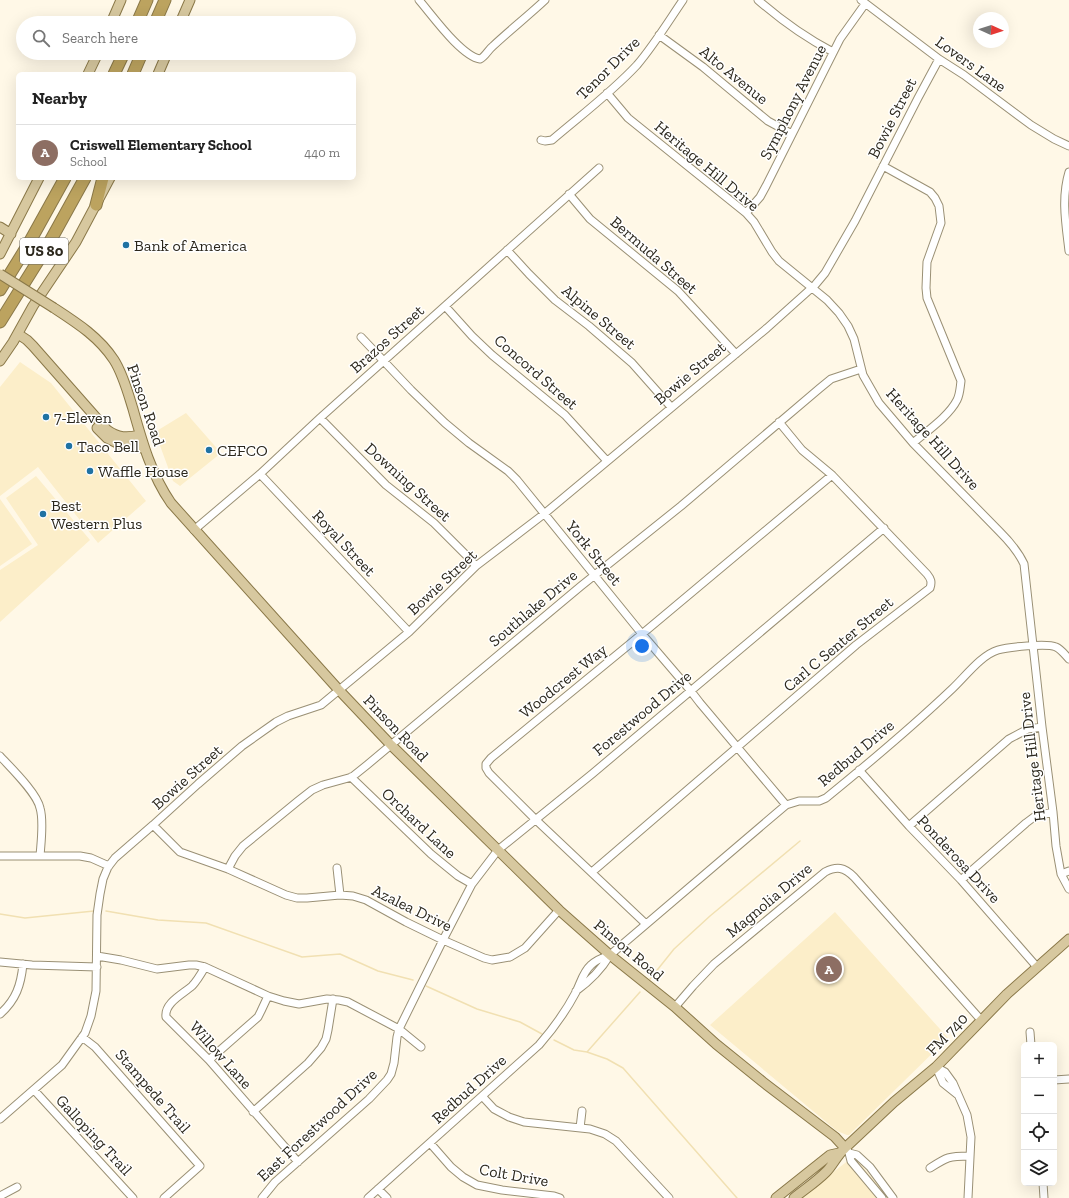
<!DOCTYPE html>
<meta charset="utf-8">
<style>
body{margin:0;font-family:"Zilla Slab",serif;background:#f6f6f6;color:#222}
.controls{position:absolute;right:12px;bottom:12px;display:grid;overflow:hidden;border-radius:6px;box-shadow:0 4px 16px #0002}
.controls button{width:36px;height:36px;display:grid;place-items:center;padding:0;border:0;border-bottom:1px solid #e0e0e0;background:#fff;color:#222;font:20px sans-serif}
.compass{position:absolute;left:973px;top:12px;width:36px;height:36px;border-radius:50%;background:#fff;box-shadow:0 4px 16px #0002;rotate:93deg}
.you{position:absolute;left:642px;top:646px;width:14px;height:14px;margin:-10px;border:3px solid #fff;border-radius:50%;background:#1a73e8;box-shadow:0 0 0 6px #1a73e833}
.badge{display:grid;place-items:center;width:26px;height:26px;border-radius:50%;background:#1f72a3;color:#fff;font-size:13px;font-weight:700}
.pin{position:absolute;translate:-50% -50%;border:2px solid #fff;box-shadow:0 1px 4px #0006}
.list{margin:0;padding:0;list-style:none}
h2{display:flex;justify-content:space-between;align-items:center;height:52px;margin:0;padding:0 16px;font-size:17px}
h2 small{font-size:13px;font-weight:400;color:#767676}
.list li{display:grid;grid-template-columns:26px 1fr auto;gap:12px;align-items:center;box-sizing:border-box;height:56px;padding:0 16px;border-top:1px solid #e0e0e0}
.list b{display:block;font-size:15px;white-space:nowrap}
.list p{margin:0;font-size:13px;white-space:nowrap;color:#767676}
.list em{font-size:13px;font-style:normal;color:#767676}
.icon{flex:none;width:22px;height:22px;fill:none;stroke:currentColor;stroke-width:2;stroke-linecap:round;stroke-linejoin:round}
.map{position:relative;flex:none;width:1069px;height:1198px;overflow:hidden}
.search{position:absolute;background:#fff;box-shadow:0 4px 16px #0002;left:16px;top:16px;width:340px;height:44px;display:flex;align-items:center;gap:10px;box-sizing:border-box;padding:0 14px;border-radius:22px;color:#767676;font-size:15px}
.panel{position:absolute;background:#fff;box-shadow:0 4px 16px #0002;left:16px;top:72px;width:340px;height:108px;border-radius:6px}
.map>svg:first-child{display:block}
</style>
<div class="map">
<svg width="1069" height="1198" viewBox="0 0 1069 1198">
<rect width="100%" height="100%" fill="#fff8e7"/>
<path fill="#fceec9" d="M20,362l31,21 95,118 -48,42 -60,-76 -38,29v-109z
M186,413l35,40 -41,33 -7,-5 -18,-49z
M36,476l54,64 -90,82v-52l38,-25 -32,-47z
M0,499l32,45 -32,22z
M835,912l113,126 -99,97h-2l-10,-4 -127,-106z
M854,1156l35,42h-89z"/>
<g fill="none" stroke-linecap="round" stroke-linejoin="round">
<path stroke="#f1e0b2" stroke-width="1.5" d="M106,911l52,9 48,3 96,34 38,-3 38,17 35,9
M0,914l25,4 69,-7
M650,979l24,-30 36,-33 90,-75
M426,986l51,23 43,13 22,12
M554,1040l20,10 13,2 20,7 16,9 114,130
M587,1052l53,-60"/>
<defs>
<path id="minor" d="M419,0c13,15 42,56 61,59 5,-2 8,-9 13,-13 17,-16 35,-30 52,-46
M758,0c23,20 48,38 75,52
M861,0l78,59 25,16 67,50 23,14 15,7
M659,35l44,32 65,54 24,13
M607,93l21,25 118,95 8,9 18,30 7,9 48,39 12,13 9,13 6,13 9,36 16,28 34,40 87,89c10,10 18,19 24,32l18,163 11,85 3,34 5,28 8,15
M541,140l4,1 7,-1c28,-24 59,-47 85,-75 17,-20 31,-43 46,-65
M883,166l47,26 5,6 4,8 2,17 -14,39 -1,26 1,10 34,83c-1,7 -1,13 -4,19 -8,16 -30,31 -44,43
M1069,172c-8,26 -3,53 0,79
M569,194l21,25 88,72 58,63
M746,213l14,-16 6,-11 74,-147 25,-35
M507,250l22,24 26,26 34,26 43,37 39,44
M445,306l27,30 20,19 73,60 42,46
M361,337l50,53 34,33 24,20 39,28 9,9 125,154 48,56 10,13 86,102
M320,418l66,67 48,38 31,31 11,12
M260,474l149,158
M194,530l66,-56 60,-56 279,-250
M0,756c11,12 37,37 40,52 4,13 1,34 0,48
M859,770l50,56 52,54 76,87
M351,777l80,77 27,22 14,8
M153,825l27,27 48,17 58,26 11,3h10l33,-3 13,1 13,4 40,22 37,18 41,18 8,2 18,-3 15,-9 34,-38
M909,826l100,-87 19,-10 14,-2
M0,856h80l11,2 18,8
M337,868l3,27
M228,869l7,-13 8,-10 55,-45 14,-11 11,-5 29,-8 15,-12 214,-179 100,-80 139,-118 11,-9 30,-10
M592,872l264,-227 74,-57c2,-6 1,-9 -3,-14l-95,-99 -30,-25 -23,-28
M1061,874l8,-3
M961,880l65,-57 8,-6 19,-5
M646,924l-110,-104 -47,-47 -3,-5v-4l5,-6 151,-124 190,-159
M97,956l24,4 36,9 32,-4h7l9,2 63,29 16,5 15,3 28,-5 12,1 9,2 51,27 22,18
M0,962l32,3 65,2
M205,967c-4,7 -8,14 -13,19 -9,8 -28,17 -26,31l43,43 89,102
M576,991c14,-10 25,-21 34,-36l176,-150 13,-4h20l7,-3c43,-35 86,-71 126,-109 13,-12 29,-34 46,-39 10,-3 49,-7 58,-3 5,2 9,8 13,12
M675,1007l18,-21 21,-22 111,-92c12,-6 19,-5 29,5l127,143
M0,1014c16,-14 21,-29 23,-50
M1030,1032l1,13
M82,1037l13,10 105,119 -36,32
M209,1060l49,-43 3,-6 7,-15
M936,1067l9,5 8,11 14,32 4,22 -3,61
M936,1067l7,16 15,12
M1054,1080l15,-1
M34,1090l99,108
M482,1096l12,13 15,8 15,5 66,7 15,5 11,7 53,57
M253,1112l55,-49 13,-15 5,-9 2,-9 5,-31
M0,1119l62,-54 23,-32 6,-17 5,-25 1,-76 3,-21 3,-15 5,-12 7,-9 38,-33 45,-41 44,-38 34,-24 12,-6 33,-11 88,-73 67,-66 68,-52 223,-186 48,-43 10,-12 30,-52 63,-123 21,-39
M580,1128l2,-17
M430,1143l21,24 12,10 14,8 25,5 52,6 6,2
M847,1150l2,3 2,8 31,37
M849,1153l8,2 13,12 23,31
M930,1168c17,-11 19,-12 39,-12
M1043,1183l1,15
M378,1189l9,9
M0,1196l17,-9
M262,1198l13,-16 94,-83 18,-19 4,-6 3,-11 3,-26 2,-8 44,-89 29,-56 26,-34 94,-76 292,-246
M368,1198l171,-153c14,-16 27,-34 37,-53 5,-10 7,-20 15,-27 5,-5 13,-8 19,-10"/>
<path id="major" d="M111,23l10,-23
M180,23l10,-23
M88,74l10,-21
M158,74l9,-21
M0,227l11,7
M0,254l39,-76
M54,308c23,15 45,29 60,52 9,14 14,33 19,49 9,32 18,65 38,94l167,186 53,56 168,165 51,45 65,52 41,37 47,38 72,55 10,11
M18,334l9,6 6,6 74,84c11,8 20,8 33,5
M0,361l13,-19 20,-36 43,-64 34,-64
M97,428l10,10 12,6 12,1 14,4
M776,1198l54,-43 9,-2
M794,1198c11,-9 22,-16 32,-26 7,-7 11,-17 19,-24l49,-46 42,-35 71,-73 62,-55"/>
<path id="highway" d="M137,23l10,-23
M155,23l10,-23
M114,74l10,-21
M133,74l9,-21
M96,205l7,-27
M0,290l29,-47 36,-65
M0,322l48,-77 37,-67"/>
</defs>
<use href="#minor" stroke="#9a9075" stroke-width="9"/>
<use href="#major" stroke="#8a7848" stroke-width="11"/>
<use href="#highway" stroke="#8a7848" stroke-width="13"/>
<use href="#minor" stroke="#fff" stroke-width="7"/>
<use href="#major" stroke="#d7c89f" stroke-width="9"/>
<use href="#highway" stroke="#bca35f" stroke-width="11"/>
<defs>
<path id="major-bridge" d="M0,274l54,34"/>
</defs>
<use href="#major-bridge" stroke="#8a7848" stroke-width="11" stroke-linecap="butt"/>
<use href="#major-bridge" stroke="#d7c89f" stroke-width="9"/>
</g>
<g fill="#1f72a3" stroke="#fff" stroke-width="1.5">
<circle cx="126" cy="245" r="4"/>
<circle cx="46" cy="417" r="4"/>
<circle cx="69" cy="446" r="4"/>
<circle cx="209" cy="450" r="4"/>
<circle cx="90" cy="471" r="4"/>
<circle cx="43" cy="514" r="4"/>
</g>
<g text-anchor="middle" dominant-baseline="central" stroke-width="3" stroke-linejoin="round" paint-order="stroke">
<rect fill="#fff" stroke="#6b6861" stroke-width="1" x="20" y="238" width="48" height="26" rx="3"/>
<g font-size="15" font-weight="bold" fill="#2c281d">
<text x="44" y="251">US 80</text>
</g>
<g font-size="16" fill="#2c281d" stroke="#fff">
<text transform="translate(971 64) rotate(36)">Lovers Lane</text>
<text transform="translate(608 68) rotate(-45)">Tenor Drive</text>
<text transform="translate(734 75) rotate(39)">Alto Avenue</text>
<text transform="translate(793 102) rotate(-63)">Symphony Avenue</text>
<text transform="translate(892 118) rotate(-63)">Bowie Street</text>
<text transform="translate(707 166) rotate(40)">Heritage Hill Drive</text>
<text transform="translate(654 255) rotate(41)">Bermuda Street</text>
<text transform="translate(599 317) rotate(40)">Alpine Street</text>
<text transform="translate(387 339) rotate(-42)">Brazos Street</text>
<text transform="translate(536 372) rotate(41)">Concord Street</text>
<text transform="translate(690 373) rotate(-40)">Bowie Street</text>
<text transform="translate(146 405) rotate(71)">Pinson Road</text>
<text transform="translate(933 439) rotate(48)">Heritage Hill Drive</text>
<text transform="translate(408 482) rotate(42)">Downing Street</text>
<text transform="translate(344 543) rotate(47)">Royal Street</text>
<text transform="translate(594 553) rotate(51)">York Street</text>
<text transform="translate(442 582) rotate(-43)">Bowie Street</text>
<text transform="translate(533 608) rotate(-40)">Southlake Drive</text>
<text transform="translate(838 644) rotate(-40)">Carl C Senter Street</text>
<text transform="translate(563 681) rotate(-39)">Woodcrest Way</text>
<text transform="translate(642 713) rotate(-40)">Forestwood Drive</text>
<text transform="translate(396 728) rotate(46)">Pinson Road</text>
<text transform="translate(856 753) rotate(-40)">Redbud Drive</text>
<text transform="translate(1032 757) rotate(-97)">Heritage Hill Drive</text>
<text transform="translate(187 777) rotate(-42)">Bowie Street</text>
<text transform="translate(419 823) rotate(43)">Orchard Lane</text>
<text transform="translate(959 859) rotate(47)">Ponderosa Drive</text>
<text transform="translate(769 900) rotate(-40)">Magnolia Drive</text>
<text transform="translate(412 908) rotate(26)">Azalea Drive</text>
<text transform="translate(629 950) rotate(40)">Pinson Road</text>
<text transform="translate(947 1034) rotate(-46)">FM 740</text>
<text transform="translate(221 1055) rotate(48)">Willow Lane</text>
<text transform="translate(469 1089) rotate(-42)">Redbud Drive</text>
<text transform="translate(153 1091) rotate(49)">Stampede Trail</text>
<text transform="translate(317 1125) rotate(-43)">East Forestwood Drive</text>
<text transform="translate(94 1135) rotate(47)">Galloping Trail</text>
<text transform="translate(514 1175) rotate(10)">Colt Drive</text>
</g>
<g font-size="16" fill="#2c281d" stroke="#fff" text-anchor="start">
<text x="134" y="245">Bank of America</text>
<text x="54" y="417">7-Eleven</text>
<text x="77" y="446">Taco Bell</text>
<text x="217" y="450">CEFCO</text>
<text x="98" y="471">Waffle House</text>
<text x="51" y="505">Best<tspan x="51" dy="18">Western Plus</tspan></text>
</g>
</g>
</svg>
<div class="controls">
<button>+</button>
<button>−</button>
<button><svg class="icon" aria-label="locate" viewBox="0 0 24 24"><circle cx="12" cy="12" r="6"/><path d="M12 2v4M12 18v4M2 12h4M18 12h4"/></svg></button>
<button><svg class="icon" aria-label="layers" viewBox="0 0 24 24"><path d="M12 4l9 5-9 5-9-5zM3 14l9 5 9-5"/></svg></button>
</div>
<svg class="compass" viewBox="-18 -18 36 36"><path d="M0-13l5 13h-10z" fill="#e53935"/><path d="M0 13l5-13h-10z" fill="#767676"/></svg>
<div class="you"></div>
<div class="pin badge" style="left:829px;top:969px;background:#8d6e63">A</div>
<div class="search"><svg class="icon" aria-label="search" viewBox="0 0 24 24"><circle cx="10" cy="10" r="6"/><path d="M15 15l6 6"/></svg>Search here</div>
<section class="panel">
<h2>Nearby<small></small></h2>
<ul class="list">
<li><span class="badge" style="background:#8d6e63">A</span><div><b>Criswell Elementary School</b><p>School</p></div><em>440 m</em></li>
</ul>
</section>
</div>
